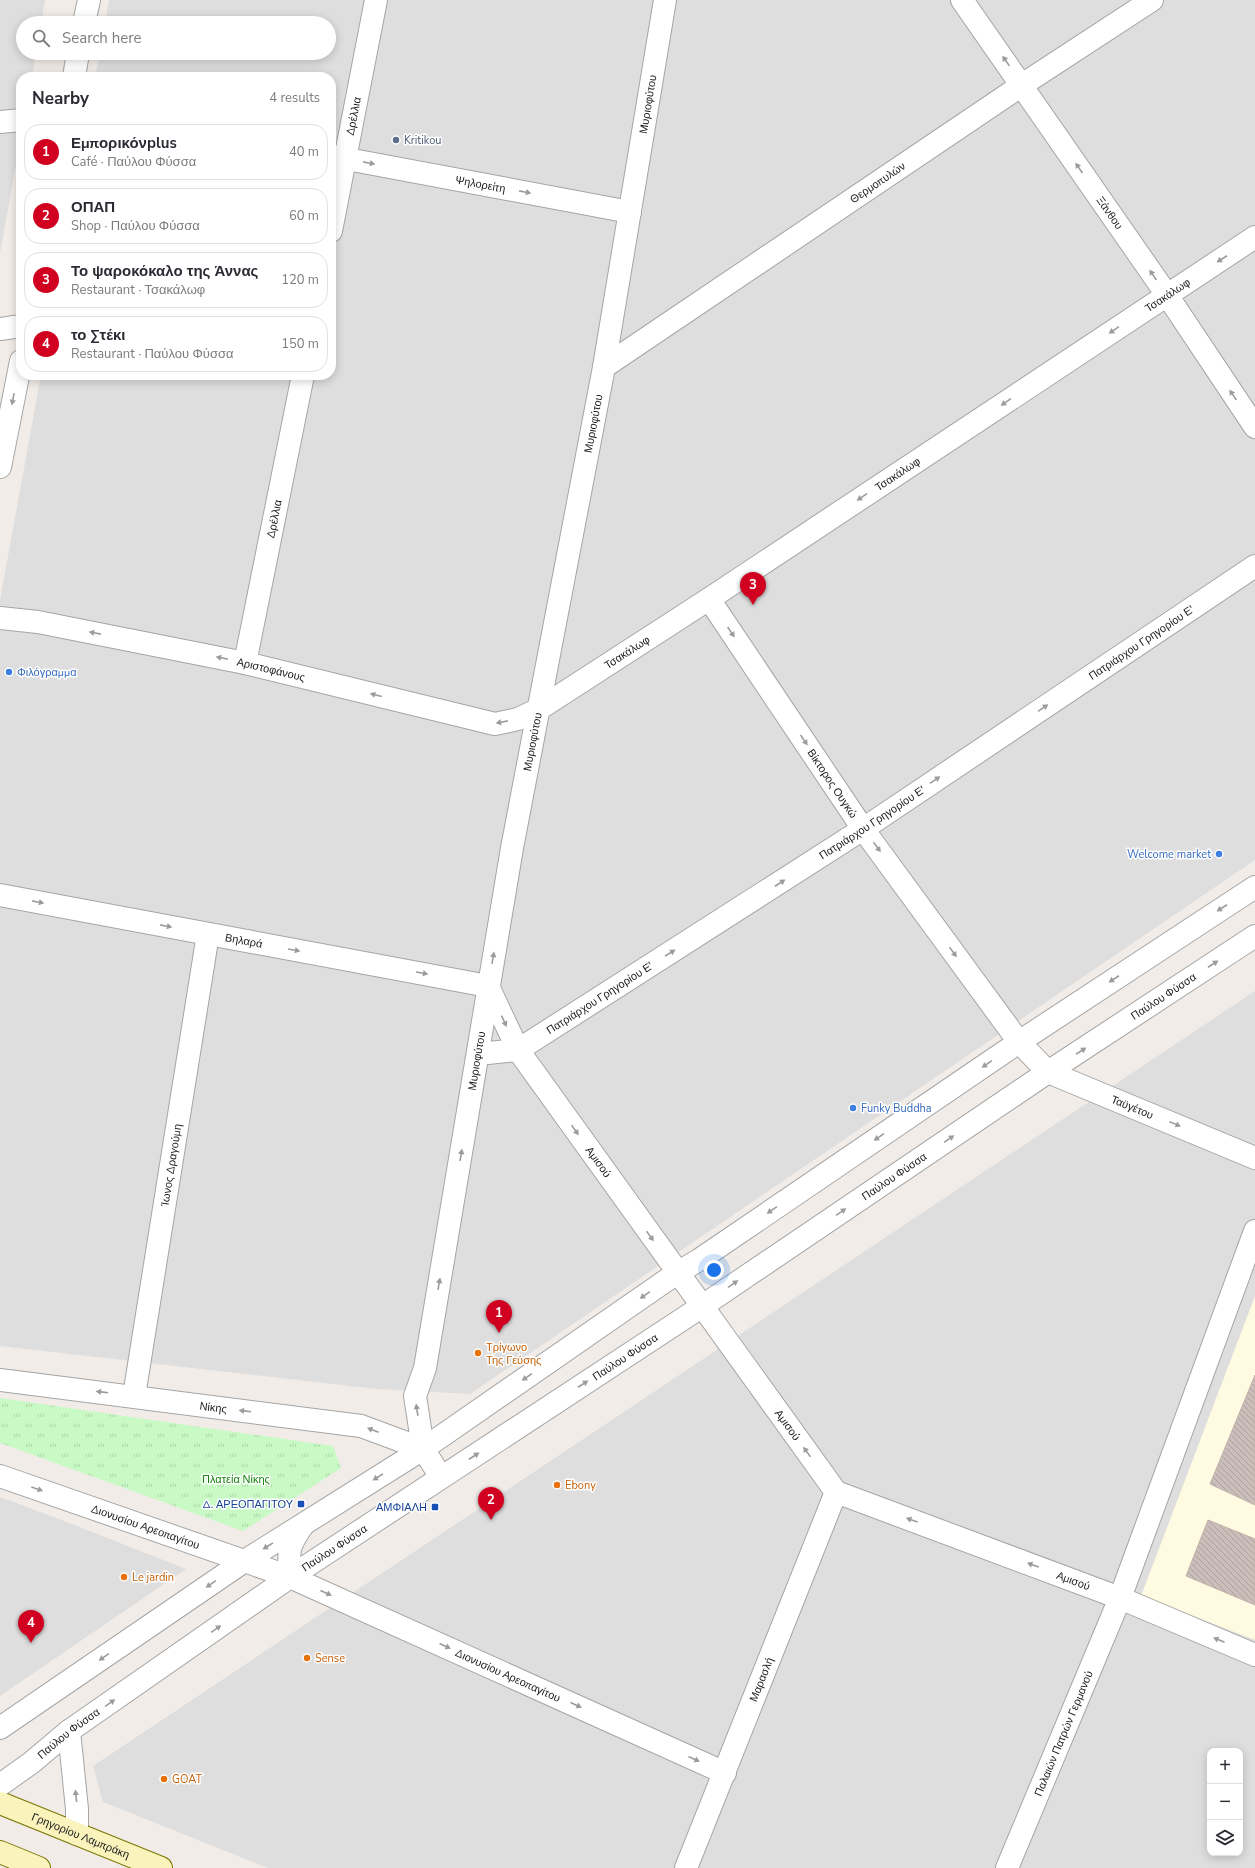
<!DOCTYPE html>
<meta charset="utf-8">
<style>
body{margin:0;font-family:"Nunito Sans",sans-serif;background:#f7f7f7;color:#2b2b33}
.controls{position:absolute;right:12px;bottom:12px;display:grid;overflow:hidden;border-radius:8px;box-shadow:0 2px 10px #0003}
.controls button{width:36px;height:36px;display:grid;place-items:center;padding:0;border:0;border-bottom:1px solid #e1e1e2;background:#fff;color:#2b2b33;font:20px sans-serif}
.you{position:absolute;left:714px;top:1270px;width:14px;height:14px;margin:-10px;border:3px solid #fff;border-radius:50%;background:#1a73e8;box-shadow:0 0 0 6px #1a73e833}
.badge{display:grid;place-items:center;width:26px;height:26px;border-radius:50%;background:#d10020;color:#fff;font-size:13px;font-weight:700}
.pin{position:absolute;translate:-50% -33px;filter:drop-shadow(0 1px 2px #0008)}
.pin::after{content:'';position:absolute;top:21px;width:14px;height:12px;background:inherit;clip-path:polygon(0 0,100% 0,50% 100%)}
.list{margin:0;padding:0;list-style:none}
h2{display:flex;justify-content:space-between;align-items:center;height:52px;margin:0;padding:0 16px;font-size:17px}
h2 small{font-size:13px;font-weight:400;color:#7c7c81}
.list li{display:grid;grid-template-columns:26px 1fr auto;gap:12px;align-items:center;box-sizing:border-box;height:56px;margin:0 8px 8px;padding:0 8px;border:1px solid #e1e1e2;border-radius:16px}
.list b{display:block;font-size:15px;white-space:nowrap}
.list p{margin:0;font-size:13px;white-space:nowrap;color:#7c7c81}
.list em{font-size:13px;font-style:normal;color:#7c7c81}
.icon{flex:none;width:22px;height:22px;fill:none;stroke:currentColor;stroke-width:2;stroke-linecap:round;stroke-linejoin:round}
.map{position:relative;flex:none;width:1255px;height:1868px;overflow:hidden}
.search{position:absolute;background:#fff;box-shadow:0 2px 10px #0003;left:16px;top:16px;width:320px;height:44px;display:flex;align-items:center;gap:10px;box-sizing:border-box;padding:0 14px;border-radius:22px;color:#7c7c81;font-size:15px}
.panel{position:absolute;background:#fff;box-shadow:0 2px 10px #0003;left:16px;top:72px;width:320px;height:308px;border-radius:16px}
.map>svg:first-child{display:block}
</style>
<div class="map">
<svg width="1255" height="1868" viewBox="0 0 1255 1868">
<defs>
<pattern id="park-tufts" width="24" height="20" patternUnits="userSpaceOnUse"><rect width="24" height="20" fill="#c9fac5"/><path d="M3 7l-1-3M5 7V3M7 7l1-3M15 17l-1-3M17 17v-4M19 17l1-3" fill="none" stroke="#acd6a9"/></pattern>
<pattern id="building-back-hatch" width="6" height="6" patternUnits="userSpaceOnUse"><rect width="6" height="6" fill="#c9beba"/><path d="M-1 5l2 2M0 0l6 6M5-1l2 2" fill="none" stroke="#aca3a0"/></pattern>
</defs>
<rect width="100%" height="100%" fill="#f1ece7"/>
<path fill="#dfdede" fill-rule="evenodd" d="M0,0h45l-4,23h-18v30h13l-4,24h-11v59l-21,117z
M109,0h1146v860l-785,534 -93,-5 -377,-43v-746l41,-225h290v-298h-236l5,-24h229v-30h-224z
M1255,991v877h-987l-165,-66 -10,-36zM1210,1751h30v102h-30z
M0,1497l67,25 119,47 -186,127z"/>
<path fill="#fffbe2" d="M1255,1296v344l-114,-44z"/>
<path fill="url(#park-tufts)" d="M0,1398l333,48 8,22 -98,63 -243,-88z"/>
<path fill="url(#building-back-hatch)" stroke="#c3b1a9" d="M1255,1375v130l-45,-21z
M1208,1520l47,19v66l-69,-29z"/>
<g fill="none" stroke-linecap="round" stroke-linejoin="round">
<defs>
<path id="pedestrian" d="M1120,1598l135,-367"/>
<g id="minor">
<path id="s1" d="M962,0l205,295 88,132"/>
<path d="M84,23l5,-23"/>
<path d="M74,77l4,-24"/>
<path d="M0,122l21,-2"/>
<path id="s2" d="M331,156l299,56"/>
<path id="s3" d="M331,231l45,-231"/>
<path d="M0,329l21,-3"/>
<path id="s4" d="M604,367l418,-282 130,-85"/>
<path d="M0,467l21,-106"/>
<path id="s5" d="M709,599l154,230 156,213"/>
<path id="s6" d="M0,618l38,4 207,41 250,61 23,-5 21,-10 170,-110 546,-362"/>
<path id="s7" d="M245,663l58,-288"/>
<path id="s8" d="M0,895l488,91 30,64 318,442 284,106 135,57"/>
<path id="s9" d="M478,1054l40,-4 345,-221 392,-263"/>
<path id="s10" d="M0,1380l361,46 62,23"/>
<path id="s11" d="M134,1396l74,-462"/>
<path id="s12" d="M0,1476l290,101 435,196"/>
<path id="s13" d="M441,1477l-18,-28 -5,-34 -3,-19 10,-28 87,-520 92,-481 61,-367"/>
<path d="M290,1577c-2,-26 -2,-31 13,-52"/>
<path id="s14" d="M686,1868l150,-376"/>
<path id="s15" d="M1007,1868l113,-270"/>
</g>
<g id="tertiary">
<path id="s16" d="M1019,1042l29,30 207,86"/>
<path d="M0,1728l243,-166 180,-113 254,-176 22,-13 320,-218 236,-155"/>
<path d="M69,1731l8,78v25"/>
<path id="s17" d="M0,1785l31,-22 38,-32 221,-154 411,-270 347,-235 207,-136"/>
</g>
<g id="secondary">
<path id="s18" d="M0,1803l161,65"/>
<path d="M0,1852l39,16"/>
</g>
</defs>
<use href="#pedestrian" stroke="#a5a5a5" stroke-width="24"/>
<use href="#minor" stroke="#a5a5a5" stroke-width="24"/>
<use href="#tertiary" stroke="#a5a5a5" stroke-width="24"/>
<use href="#secondary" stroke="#7b7505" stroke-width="24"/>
<use href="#pedestrian" stroke="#fff" stroke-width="22"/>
<use href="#minor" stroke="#fff" stroke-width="22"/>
<use href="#tertiary" stroke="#fff" stroke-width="22"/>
<use href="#secondary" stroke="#faf4bc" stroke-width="22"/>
</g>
<defs><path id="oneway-solid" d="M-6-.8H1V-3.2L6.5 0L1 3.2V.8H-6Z"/></defs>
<g fill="#9b9b9b">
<use href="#oneway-solid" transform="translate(1006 61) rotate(-125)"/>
<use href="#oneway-solid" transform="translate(369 163) rotate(11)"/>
<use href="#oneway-solid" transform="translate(1079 168) rotate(-124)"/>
<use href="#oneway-solid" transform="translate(525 192) rotate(11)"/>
<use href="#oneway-solid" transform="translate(1222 259) rotate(147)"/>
<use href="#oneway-solid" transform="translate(1153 275) rotate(-124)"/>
<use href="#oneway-solid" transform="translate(1114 330) rotate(146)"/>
<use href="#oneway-solid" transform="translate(1233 395) rotate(-124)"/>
<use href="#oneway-solid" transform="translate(13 399) rotate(101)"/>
<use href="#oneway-solid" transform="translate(1006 402) rotate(146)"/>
<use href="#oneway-solid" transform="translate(862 497) rotate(146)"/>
<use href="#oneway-solid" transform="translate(731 632) rotate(56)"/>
<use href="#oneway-solid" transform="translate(95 633) rotate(-169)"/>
<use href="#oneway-solid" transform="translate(222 658) rotate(-169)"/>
<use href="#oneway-solid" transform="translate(376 695) rotate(-166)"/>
<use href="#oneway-solid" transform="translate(1043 708) rotate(-34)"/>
<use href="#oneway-solid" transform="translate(502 722) rotate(169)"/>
<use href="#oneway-solid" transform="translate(804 740) rotate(56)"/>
<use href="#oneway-solid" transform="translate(935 780) rotate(-34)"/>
<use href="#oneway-solid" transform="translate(877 847) rotate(54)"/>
<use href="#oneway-solid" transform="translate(780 883) rotate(-33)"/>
<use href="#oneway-solid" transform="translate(38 902) rotate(11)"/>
<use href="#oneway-solid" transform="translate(1222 908) rotate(147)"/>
<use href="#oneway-solid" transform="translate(166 926) rotate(11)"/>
<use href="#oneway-solid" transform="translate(294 950) rotate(10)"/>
<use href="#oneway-solid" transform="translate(953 952) rotate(54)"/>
<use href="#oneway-solid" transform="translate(670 953) rotate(-32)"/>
<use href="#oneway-solid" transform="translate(493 958) rotate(-80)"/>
<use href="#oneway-solid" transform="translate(1213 964) rotate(-33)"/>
<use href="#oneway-solid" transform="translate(422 973) rotate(10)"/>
<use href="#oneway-solid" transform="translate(1114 979) rotate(147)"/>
<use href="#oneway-solid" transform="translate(504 1021) rotate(65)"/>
<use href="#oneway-solid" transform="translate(1081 1051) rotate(-33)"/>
<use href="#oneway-solid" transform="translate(987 1064) rotate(146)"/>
<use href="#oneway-solid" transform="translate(1175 1124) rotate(22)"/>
<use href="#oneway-solid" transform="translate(575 1130) rotate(54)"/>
<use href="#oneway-solid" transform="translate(879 1137) rotate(146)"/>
<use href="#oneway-solid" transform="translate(949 1139) rotate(-34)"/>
<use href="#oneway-solid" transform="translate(461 1155) rotate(-80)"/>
<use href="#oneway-solid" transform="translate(772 1210) rotate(146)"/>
<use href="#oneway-solid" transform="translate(841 1212) rotate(-34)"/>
<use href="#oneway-solid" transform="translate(650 1236) rotate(54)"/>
<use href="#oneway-solid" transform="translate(439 1284) rotate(-80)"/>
<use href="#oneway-solid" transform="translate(733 1284) rotate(-34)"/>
<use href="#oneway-solid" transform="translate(645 1295) rotate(145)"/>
<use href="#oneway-solid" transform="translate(527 1377) rotate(145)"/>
<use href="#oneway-solid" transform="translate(583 1384) rotate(-33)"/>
<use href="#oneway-solid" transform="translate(102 1392) rotate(-173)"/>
<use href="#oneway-solid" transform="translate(417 1410) rotate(-99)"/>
<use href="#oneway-solid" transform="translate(245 1411) rotate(-173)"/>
<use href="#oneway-solid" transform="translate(373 1430) rotate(-159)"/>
<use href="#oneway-solid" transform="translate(807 1452) rotate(-126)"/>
<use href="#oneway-solid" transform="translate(474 1456) rotate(-33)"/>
<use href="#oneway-solid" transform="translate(378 1477) rotate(148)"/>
<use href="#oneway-solid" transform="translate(37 1489) rotate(19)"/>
<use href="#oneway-solid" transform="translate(912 1520) rotate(-160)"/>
<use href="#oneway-solid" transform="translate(268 1546) rotate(148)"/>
<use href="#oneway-solid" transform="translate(1033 1565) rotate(-160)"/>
<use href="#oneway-solid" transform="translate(211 1584) rotate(146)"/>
<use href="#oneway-solid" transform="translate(326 1593) rotate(24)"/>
<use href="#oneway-solid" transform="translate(216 1629) rotate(-35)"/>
<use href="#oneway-solid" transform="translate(1219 1640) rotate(-157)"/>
<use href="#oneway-solid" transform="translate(445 1646) rotate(24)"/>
<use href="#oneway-solid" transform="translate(104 1657) rotate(146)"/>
<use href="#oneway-solid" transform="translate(110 1703) rotate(-35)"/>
<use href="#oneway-solid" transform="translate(576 1705) rotate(24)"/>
<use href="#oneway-solid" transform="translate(694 1759) rotate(24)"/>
<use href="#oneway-solid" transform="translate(76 1796) rotate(-96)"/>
</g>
<circle fill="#5c6f8a" stroke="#fff" stroke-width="1.5" cx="396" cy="140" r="4"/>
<g fill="#3f7fe0" stroke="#fff" stroke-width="1.5">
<circle cx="9" cy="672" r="4"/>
<circle cx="1219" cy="854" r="4"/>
<circle cx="853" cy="1108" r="4"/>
</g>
<g fill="#e8710a" stroke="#fff" stroke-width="1.5">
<circle cx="478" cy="1353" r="4"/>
<circle cx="557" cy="1485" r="4"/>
<circle cx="124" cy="1577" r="4"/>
<circle cx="307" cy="1658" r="4"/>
<circle cx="164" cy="1779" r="4"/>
</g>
<g fill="#1a4fb4" stroke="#fff" stroke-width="1.5">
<rect x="297" y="1500" width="8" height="8" rx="2"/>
<rect x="431" y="1503" width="8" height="8" rx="2"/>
</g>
<g text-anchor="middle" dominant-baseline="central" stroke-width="3" stroke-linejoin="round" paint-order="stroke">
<g font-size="11" fill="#212121" stroke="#fff">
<text stroke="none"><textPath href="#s13" startOffset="1400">Μυριοφύτου</textPath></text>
<text stroke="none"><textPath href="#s3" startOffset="117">Δρέλλια</textPath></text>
<text stroke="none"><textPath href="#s4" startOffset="330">Θερμοπυλών</textPath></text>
<text stroke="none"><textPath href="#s2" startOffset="152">Ψηλορείτη</textPath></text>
<text stroke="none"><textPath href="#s1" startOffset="259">Ξάνθου</textPath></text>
<text stroke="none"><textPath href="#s6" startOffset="1306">Τσακάλωφ</textPath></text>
<text stroke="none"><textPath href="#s13" startOffset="1076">Μυριοφύτου</textPath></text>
<text stroke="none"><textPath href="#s6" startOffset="982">Τσακάλωφ</textPath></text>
<text stroke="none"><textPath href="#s7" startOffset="147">Δρέλλια</textPath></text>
<text stroke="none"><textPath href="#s9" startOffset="785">Πατριάρχου Γρηγορίου Ε'</textPath></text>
<text stroke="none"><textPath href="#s6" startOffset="658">Τσακάλωφ</textPath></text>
<text stroke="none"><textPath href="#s6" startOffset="276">Αριστοφάνους</textPath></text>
<text stroke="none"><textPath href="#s13" startOffset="752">Μυριοφύτου</textPath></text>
<text stroke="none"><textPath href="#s5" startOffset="222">Βίκτορος Ουγκώ</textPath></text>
<text stroke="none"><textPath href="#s9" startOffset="461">Πατριάρχου Γρηγορίου Ε'</textPath></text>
<text stroke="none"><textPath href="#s8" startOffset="248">Βηλαρά</textPath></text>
<text stroke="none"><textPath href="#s17" startOffset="1406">Παύλου Φύσσα</textPath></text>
<text stroke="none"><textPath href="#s9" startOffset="137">Πατριάρχου Γρηγορίου Ε'</textPath></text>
<text stroke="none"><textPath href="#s13" startOffset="428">Μυριοφύτου</textPath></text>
<text stroke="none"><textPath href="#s16" startOffset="133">Ταϋγέτου</textPath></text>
<text stroke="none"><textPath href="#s8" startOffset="705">Αμισού</textPath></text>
<text stroke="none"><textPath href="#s11" startOffset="234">Ίωνος Δραγούμη</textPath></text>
<text stroke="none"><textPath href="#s17" startOffset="1082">Παύλου Φύσσα</textPath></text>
<text stroke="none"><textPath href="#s17" startOffset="758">Παύλου Φύσσα</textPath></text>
<text stroke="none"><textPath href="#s10" startOffset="215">Νίκης</textPath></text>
<text stroke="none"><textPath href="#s8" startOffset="1029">Αμισού</textPath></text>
<text stroke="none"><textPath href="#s12" startOffset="154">Διονυσίου Αρεοπαγίτου</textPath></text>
<text stroke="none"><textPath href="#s17" startOffset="410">Παύλου Φύσσα</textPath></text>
<text stroke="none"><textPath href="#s8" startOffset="1365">Αμισού</textPath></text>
<text stroke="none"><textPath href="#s12" startOffset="546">Διονυσίου Αρεοπαγίτου</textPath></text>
<text stroke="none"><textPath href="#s14" startOffset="203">Μαρασλή</textPath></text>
<text stroke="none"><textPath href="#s15" startOffset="146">Παλαιών Πατρών Γερμανού</textPath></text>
<text stroke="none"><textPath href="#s17" startOffset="86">Παύλου Φύσσα</textPath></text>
<text stroke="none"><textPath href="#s18" startOffset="87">Γρηγορίου Λαμπράκη</textPath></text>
</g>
<g font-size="11" fill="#4e5e75" stroke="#fff" text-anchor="start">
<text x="404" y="140">Kritikou</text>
</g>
<g font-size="11" fill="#366cbe" stroke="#fff" text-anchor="start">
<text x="17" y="672">Φιλόγραμμα</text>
<text x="1211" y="854" text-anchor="end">Welcome market</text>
<text x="861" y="1108">Funky Buddha</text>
</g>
<g font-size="11" fill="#c56008" stroke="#fff" text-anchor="start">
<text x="486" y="1347">Τρίγωνο<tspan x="486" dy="13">Της Γεύσης</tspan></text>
<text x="565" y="1485">Ebony</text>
<text x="132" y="1577">Le jardin</text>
<text x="315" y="1658">Sense</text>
<text x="172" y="1779">GOAT</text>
</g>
<g font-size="11" fill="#14820b" stroke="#fff">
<text x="236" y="1479">Πλατεία Νίκης</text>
</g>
<g font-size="11" fill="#164399" stroke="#fff" text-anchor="end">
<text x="293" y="1504">Δ. ΑΡΕΟΠΑΓΙΤΟΥ</text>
<text x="427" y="1507">ΑΜΦΙΑΛΗ</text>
</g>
</g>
</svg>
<div class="controls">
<button>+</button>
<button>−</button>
<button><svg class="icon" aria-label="layers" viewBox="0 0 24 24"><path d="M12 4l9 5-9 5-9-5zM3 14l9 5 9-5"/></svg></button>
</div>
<div class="you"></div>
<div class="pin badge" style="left:499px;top:1333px">1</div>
<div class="pin badge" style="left:491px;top:1520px">2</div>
<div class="pin badge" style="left:753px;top:605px">3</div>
<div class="pin badge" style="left:31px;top:1643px">4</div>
<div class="search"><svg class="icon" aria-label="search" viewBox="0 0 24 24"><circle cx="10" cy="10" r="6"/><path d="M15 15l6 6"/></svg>Search here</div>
<section class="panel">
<h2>Nearby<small>4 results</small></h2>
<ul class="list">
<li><span class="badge">1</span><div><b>Εμπορικόνplus</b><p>Café · Παύλου Φύσσα</p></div><em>40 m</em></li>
<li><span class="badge">2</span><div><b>ΟΠΑΠ</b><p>Shop · Παύλου Φύσσα</p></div><em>60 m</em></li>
<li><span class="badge">3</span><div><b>Το ψαροκόκαλο της Άννας</b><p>Restaurant · Τσακάλωφ</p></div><em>120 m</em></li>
<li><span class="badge">4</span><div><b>το Στέκι</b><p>Restaurant · Παύλου Φύσσα</p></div><em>150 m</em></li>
</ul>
</section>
</div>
